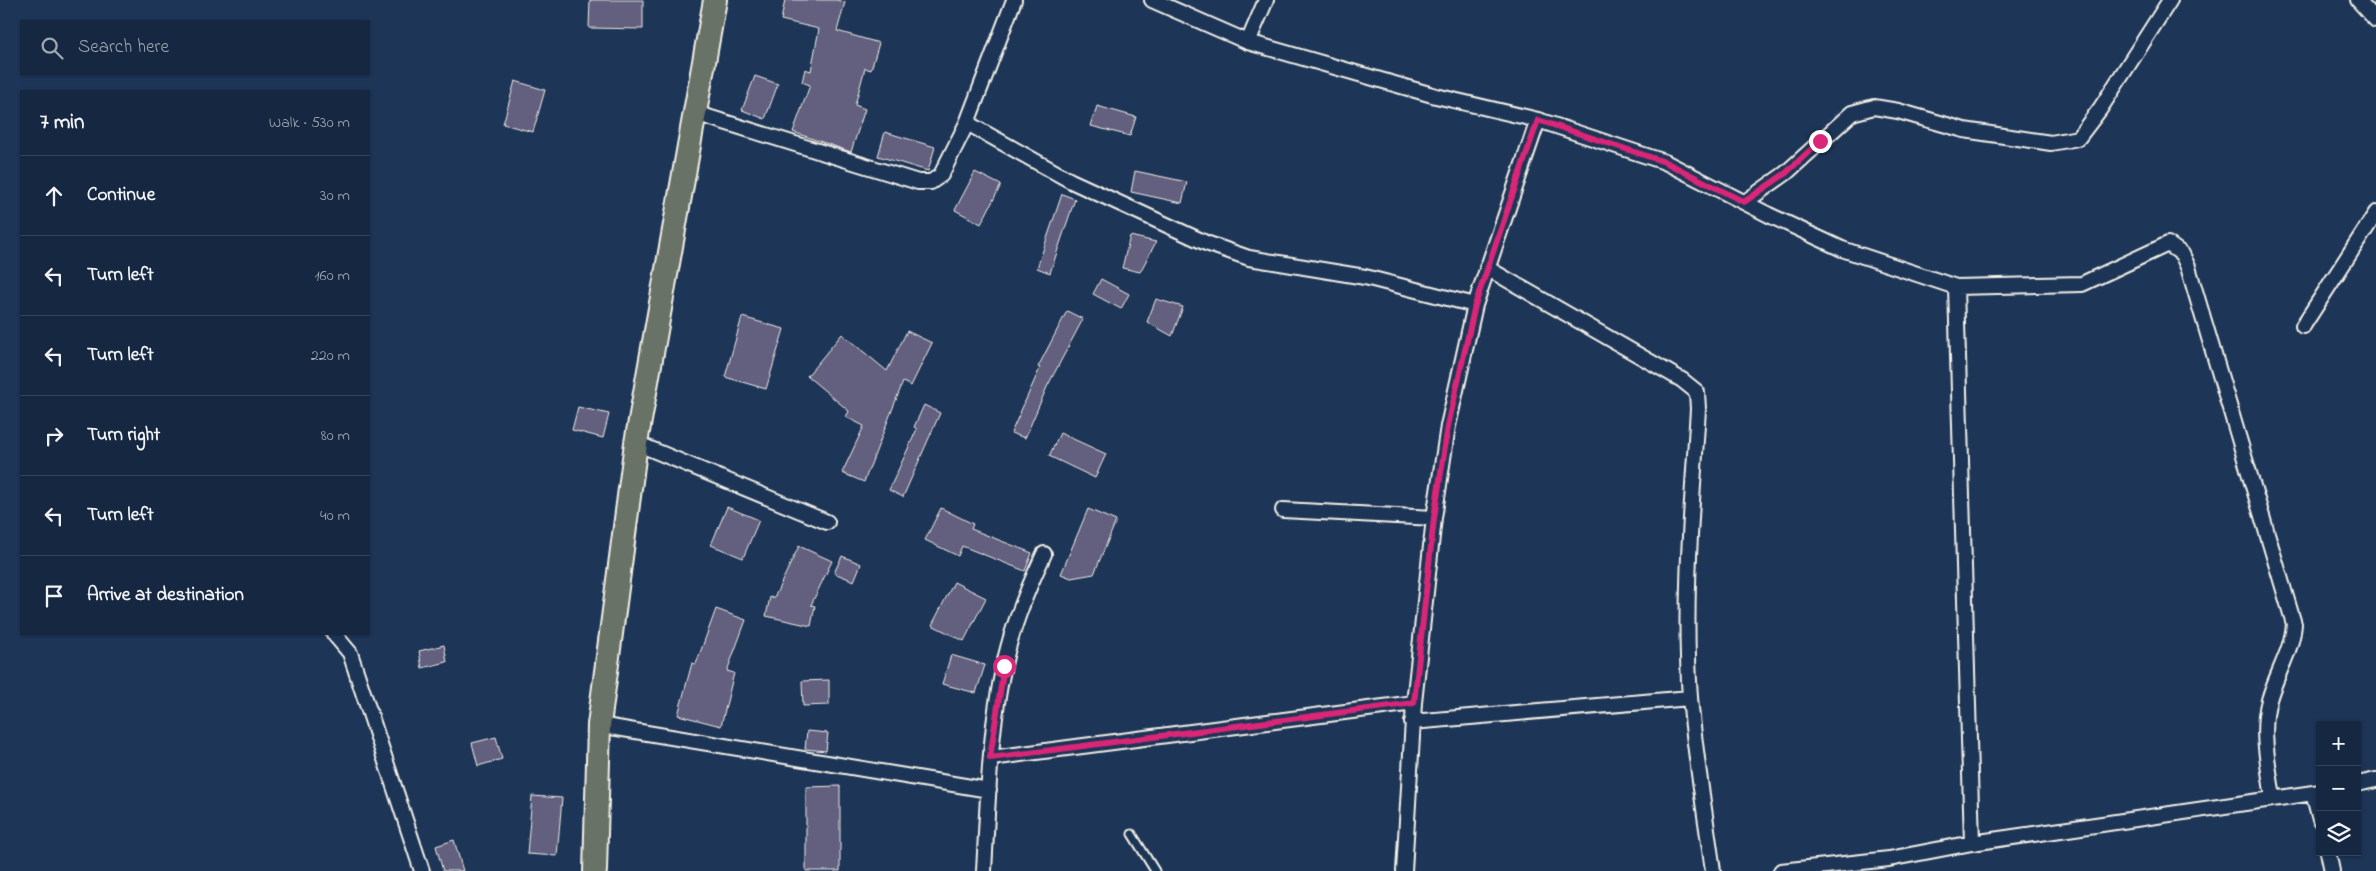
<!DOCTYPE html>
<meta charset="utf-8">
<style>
body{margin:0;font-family:"Indie Flower",sans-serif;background:#23344c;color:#f1f3f6}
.controls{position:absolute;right:15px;bottom:15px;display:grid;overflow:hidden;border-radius:0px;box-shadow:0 1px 4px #0004}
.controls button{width:45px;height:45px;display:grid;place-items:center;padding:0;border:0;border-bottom:1px solid #35445a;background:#162841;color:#f1f3f6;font:25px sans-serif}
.stop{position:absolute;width:15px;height:15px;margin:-11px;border:4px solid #db2777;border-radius:50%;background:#fff}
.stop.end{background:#db2777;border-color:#fff;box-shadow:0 1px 5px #0008}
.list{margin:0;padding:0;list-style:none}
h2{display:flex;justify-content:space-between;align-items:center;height:65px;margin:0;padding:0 20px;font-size:21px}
h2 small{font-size:16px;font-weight:400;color:#9ea6b1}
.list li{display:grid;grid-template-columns:32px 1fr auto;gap:15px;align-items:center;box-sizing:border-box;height:80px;padding:0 20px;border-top:1px solid #35445a}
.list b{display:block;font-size:19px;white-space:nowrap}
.list em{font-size:16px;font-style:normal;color:#9ea6b1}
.icon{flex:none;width:28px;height:28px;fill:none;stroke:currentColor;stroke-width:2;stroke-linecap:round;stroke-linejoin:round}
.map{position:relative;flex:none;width:2376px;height:871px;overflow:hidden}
.search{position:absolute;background:#162841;box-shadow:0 1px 4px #0004;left:20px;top:20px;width:350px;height:55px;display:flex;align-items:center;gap:12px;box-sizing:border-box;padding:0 18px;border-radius:0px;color:#9ea6b1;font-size:19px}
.panel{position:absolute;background:#162841;box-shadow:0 1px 4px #0004;left:20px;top:90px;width:350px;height:545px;border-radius:0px}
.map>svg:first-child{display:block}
</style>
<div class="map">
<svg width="2376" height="871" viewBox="0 0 2376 871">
<rect width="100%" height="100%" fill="#1d3557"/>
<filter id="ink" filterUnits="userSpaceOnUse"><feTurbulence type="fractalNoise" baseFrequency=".02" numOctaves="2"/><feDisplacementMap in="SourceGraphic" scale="10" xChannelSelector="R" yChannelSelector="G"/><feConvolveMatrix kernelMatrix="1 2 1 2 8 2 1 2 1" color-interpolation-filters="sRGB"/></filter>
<g filter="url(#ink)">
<path fill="#625f7f" stroke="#f4f1e8" d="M590,0h53v29l-54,-1z
M785,0h51l9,2 -8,29 42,12 -8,27 -6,-2 -10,37 10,4 -14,43 -58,-20 17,-47 -8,-3 3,-13 6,2 8,-42 -38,-9z
M755,76l23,8 -13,35 -23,-9z
M515,81l30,9 -12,42 -30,-8z
M1097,106l39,11 -6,19 -39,-10z
M885,132l50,15 -7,24 -50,-15z
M1135,171l52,11 -5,21 -51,-11z
M975,172l26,13 -20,39 -26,-14z
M1062,194l13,5 -25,74 -13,-5z
M1130,236l26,6 -16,30 -18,-4z
M1101,279l28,15 -8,15 -28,-15z
M1156,299l27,8 -11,29 -25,-14z
M1067,311l16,8 -36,68 -22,51 -14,-5 29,-65 -2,-1z
M742,317l42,12 -18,60 -41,-12z
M907,331l25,12 -21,43 -8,-4 -39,100 -22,-9 22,-47 -18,-9 3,-6 -42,-35 35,-42 45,37z
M924,405l16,8 -37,84 -14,-7 28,-61 -3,-2z
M578,407l31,7 -6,24 -31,-8z
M1060,433l46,21 -11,24 -46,-22z
M727,507l32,13 -16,38 -32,-13z
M941,508l32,16 -2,5 61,24 -7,18 -63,-25 -4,10 -33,-16z
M1088,509l28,12 -22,53 -23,4 -10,-4z
M799,546l33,15 -21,44 4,1 -4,20 -45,-10 4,-19 4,1z
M842,556l19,8 -7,17 -20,-8z
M954,582l32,16 -22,43 -32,-16z
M716,609l30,11 -19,51 7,2 -13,53 -43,-11 14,-52 4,1z
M444,645l3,17 -25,6 -3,-17z
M951,655l34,10 -9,28 -34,-9z
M829,680v25l-26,1 -1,-25z
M807,731l21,2 -2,18 -21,-2z
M496,737l6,22 -24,7 -6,-23z
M840,786v85h-34v-84z
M532,796l30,2 -5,58 -30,-2z
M454,840l9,31h-20l-7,-25z"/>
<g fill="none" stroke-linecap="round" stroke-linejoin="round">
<defs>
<path id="service" d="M1132,834l23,37"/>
<path id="minor" d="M1152,0l96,42 188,54 102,24 127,42 104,53 73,34 114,38 126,-3 86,-40 14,10 6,13 106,357c-2,27 -18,50 -25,76 -9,33 0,66 4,99
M2358,0l18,20
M1248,42l18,-42
M695,113l223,69h13l10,-7 26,-52 47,-123
M967,123l104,58 135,62 43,15 116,19 110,28
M1745,202l41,-29 66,-60 22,-6 24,4 66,19 87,13 27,-5 22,-29 70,-109
M1487,268l195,112 15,12 1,17c-6,96 -15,192 -8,288 5,58 15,116 23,174
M1956,287l16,556
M2303,326l73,-113
M636,443l191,79
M1283,510l151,8
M334,634l16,19 72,218
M1412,722l278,-24
M599,725l390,65
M991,758l423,-55
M2357,784l19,-4
M2313,793l7,27
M2328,852l4,19
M984,871c4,-68 5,-139 20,-206 8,-39 23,-75 40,-111
M1404,871l10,-168 20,-185 14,-92 27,-121 63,-185
M1781,871l108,-12 83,-16 348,-51"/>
<path id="primary" d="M595,871l4,-146 37,-282 79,-443"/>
</defs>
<use href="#service" stroke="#f4f1e8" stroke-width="11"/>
<use href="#minor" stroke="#f4f1e8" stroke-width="18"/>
<use href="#primary" stroke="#f4f1e8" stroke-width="26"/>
<use href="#service" stroke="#1d3557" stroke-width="7"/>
<use href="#minor" stroke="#1d3557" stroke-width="14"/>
<use href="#primary" stroke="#697266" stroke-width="22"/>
</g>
</g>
<g fill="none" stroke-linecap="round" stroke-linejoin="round" filter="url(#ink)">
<path stroke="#db2777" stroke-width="6" d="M1004,666l-14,92 424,-55 20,-185 14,-92 27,-121 63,-185 127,42 79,40 42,-29 34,-32"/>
</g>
</svg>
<div class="controls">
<button>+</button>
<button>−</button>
<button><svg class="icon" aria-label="layers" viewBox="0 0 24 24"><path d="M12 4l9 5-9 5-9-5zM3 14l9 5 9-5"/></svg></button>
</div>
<div class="stop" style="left:1004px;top:666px"></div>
<div class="stop end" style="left:1820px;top:141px"></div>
<div class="search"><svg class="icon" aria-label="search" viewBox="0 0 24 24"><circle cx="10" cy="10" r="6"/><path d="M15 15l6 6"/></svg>Search here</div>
<section class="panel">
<h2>7 min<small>Walk · 530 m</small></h2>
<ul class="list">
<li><svg class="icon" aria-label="ahead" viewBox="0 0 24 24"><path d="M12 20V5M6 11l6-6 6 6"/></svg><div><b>Continue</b></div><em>30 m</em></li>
<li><svg class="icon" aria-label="left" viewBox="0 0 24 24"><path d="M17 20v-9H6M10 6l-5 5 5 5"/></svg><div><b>Turn left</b></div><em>160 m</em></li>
<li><svg class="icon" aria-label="left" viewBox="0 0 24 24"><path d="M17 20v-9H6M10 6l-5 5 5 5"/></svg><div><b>Turn left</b></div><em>220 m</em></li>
<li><svg class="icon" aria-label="right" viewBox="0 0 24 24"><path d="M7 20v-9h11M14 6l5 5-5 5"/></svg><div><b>Turn right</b></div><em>80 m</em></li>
<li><svg class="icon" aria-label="left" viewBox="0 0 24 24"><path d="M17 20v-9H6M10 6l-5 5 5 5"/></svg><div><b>Turn left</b></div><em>40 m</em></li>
<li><svg class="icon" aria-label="arrive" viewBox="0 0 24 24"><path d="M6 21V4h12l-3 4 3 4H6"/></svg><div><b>Arrive at destination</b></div></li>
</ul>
</section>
</div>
